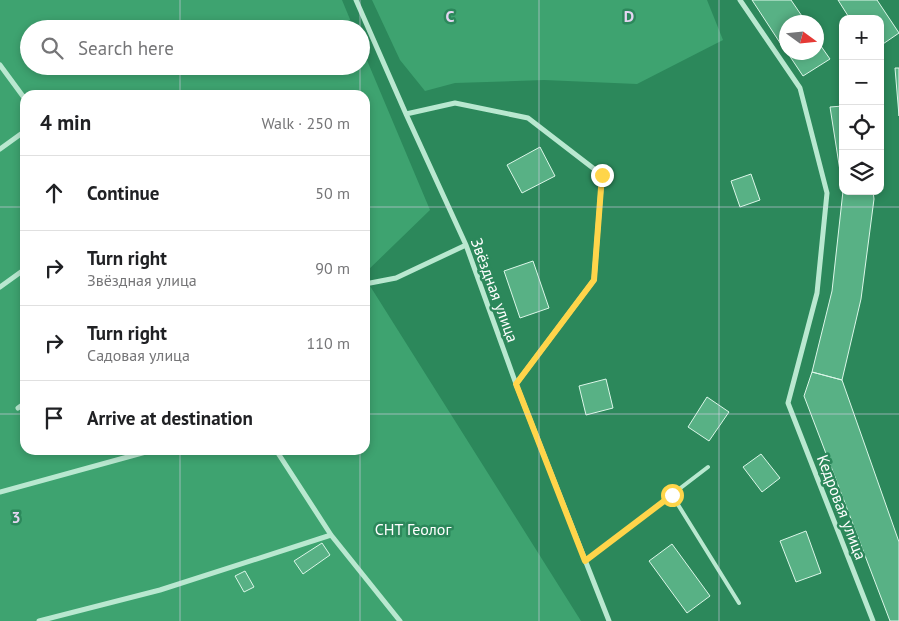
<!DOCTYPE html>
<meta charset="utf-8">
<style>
body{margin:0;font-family:"PT Sans",sans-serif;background:#f6f6f6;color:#202124}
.controls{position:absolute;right:15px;top:15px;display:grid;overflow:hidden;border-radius:10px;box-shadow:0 2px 8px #0003}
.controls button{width:45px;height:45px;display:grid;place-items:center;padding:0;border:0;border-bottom:1px solid #e0e0e0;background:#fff;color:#202124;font:25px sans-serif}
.compass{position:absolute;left:779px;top:15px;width:45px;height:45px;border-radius:50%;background:#fff;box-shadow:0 2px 8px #0003;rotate:105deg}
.stop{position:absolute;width:15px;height:15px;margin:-11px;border:4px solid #ffd54a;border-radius:50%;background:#fff}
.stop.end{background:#ffd54a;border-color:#fff;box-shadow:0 1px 5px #0008}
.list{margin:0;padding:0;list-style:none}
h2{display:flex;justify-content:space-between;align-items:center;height:65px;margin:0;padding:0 20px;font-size:21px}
h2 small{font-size:16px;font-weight:400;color:#757577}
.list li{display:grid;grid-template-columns:32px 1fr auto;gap:15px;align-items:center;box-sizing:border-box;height:75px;padding:0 20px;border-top:1px solid #e0e0e0}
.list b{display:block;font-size:19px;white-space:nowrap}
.list p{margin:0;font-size:16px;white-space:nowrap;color:#757577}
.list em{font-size:16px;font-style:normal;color:#757577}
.icon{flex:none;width:28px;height:28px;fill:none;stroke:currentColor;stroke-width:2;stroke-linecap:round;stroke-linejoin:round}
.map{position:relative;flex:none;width:899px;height:621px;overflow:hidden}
.search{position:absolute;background:#fff;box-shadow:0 2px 8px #0003;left:20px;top:20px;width:350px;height:55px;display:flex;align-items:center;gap:12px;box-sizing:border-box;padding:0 18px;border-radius:28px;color:#757577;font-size:19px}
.panel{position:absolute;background:#fff;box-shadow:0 2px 8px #0003;left:20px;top:90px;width:350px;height:365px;border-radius:15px}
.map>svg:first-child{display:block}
</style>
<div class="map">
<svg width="899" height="621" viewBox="0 0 899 621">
<rect width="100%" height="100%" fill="#2c885b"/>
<path fill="#3ea370" d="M0,0h342l12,29h-325v37h332v-20l69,164 -65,63v-178h-340v355h340v-172l216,343h-581z
M372,0h335l16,40 -86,44 -93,-4 -89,3 -30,8 -25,-31z"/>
<path fill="#58b185" stroke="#dcf7e9" d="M752,0h39l15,22h-20v30z
M838,0h39l22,33 -19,13v-27h-30z
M816,39l14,20 -27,17 -16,-24h29z
M895,68h4v48z
M843,106v84l-13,-83z
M540,147l15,29 -33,17 -15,-28z
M751,174l9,26 -20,7 -9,-26z
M843,191h30l1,8 -13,100 -19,81 -30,-8 20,-81z
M533,261l16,47 -29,10 -16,-47z
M812,372l30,8 57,162v79h-9l-86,-225z
M606,379l7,29 -27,7 -7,-29z
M707,397l22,15 -20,29 -21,-14z
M761,454l19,24 -18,14 -19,-25z
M806,531l15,42 -25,9 -16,-41z
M322,543l8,12 -27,19 -9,-13z
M672,544l38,52 -23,17 -38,-52z
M245,571l9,16 -10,5 -9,-16z"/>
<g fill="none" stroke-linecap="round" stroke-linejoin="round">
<path stroke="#b9e8d0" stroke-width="4" d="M672,495l67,108
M585,561l123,-94"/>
<path stroke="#b9e8d0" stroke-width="5" d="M356,0l50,114 60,131 50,139 93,237
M740,0l60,88 27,105 -10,100 -29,110 85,218
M0,65l25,34
M406,114l49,-11 73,15 74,57 -8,105 -78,104
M0,149l25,-18
M365,284l31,-6 70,-33
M0,287l25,-18
M18,408l7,-5
M276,450l55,85 69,86
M0,492l153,-42
M39,621l121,-31 171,-55"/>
</g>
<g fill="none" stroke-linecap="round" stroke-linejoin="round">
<path stroke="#ffd54a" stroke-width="6" d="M602,175l-8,105 -78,104 69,177 87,-66"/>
</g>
<path fill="none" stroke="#e5d5f2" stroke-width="1" stroke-opacity="0.55" d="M180,0v29M360,0v29M539,0v621M719,0v621M180,66v29M360,66v29M0,207h25M365,207h534M0,414h25M365,414h534M180,450v171M360,450v171"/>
<g text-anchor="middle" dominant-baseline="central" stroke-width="5" stroke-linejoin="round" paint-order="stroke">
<g font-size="16" fill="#fff" stroke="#2c885b">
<text transform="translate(495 290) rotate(70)">Звёздная улица</text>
<text transform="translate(842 507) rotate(69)">Кедровая улица</text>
</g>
<g font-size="16" fill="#fff" stroke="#2c885b">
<text x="413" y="529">СНТ Геолог</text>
</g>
</g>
<g font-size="16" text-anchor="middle" font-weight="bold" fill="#e5d5f2" stroke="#2c885b" stroke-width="5" stroke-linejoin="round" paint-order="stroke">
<text x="450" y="22">C</text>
<text x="629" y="22">D</text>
<text x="16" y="523">3</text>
</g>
</svg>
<div class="controls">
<button>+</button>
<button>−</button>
<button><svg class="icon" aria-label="locate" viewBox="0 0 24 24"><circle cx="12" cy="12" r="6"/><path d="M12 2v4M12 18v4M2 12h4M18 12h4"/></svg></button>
<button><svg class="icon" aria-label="layers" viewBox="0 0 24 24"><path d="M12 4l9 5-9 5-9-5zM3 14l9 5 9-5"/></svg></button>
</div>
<svg class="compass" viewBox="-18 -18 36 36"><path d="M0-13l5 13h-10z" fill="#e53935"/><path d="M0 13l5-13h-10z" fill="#757577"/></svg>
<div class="stop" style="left:672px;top:495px"></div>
<div class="stop end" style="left:602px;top:175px"></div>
<div class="search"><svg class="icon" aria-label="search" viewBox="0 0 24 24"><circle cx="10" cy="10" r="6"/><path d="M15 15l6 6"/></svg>Search here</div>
<section class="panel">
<h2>4 min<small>Walk · 250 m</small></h2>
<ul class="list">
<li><svg class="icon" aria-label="ahead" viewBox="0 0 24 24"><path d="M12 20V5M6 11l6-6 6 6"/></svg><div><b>Continue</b></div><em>50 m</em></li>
<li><svg class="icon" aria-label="right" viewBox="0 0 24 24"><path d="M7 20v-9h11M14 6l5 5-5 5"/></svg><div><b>Turn right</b><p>Звёздная улица</p></div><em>90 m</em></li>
<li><svg class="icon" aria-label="right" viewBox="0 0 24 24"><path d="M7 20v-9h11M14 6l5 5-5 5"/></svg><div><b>Turn right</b><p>Садовая улица</p></div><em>110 m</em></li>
<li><svg class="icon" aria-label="arrive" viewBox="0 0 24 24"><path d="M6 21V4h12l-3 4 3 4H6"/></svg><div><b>Arrive at destination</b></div></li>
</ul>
</section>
</div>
